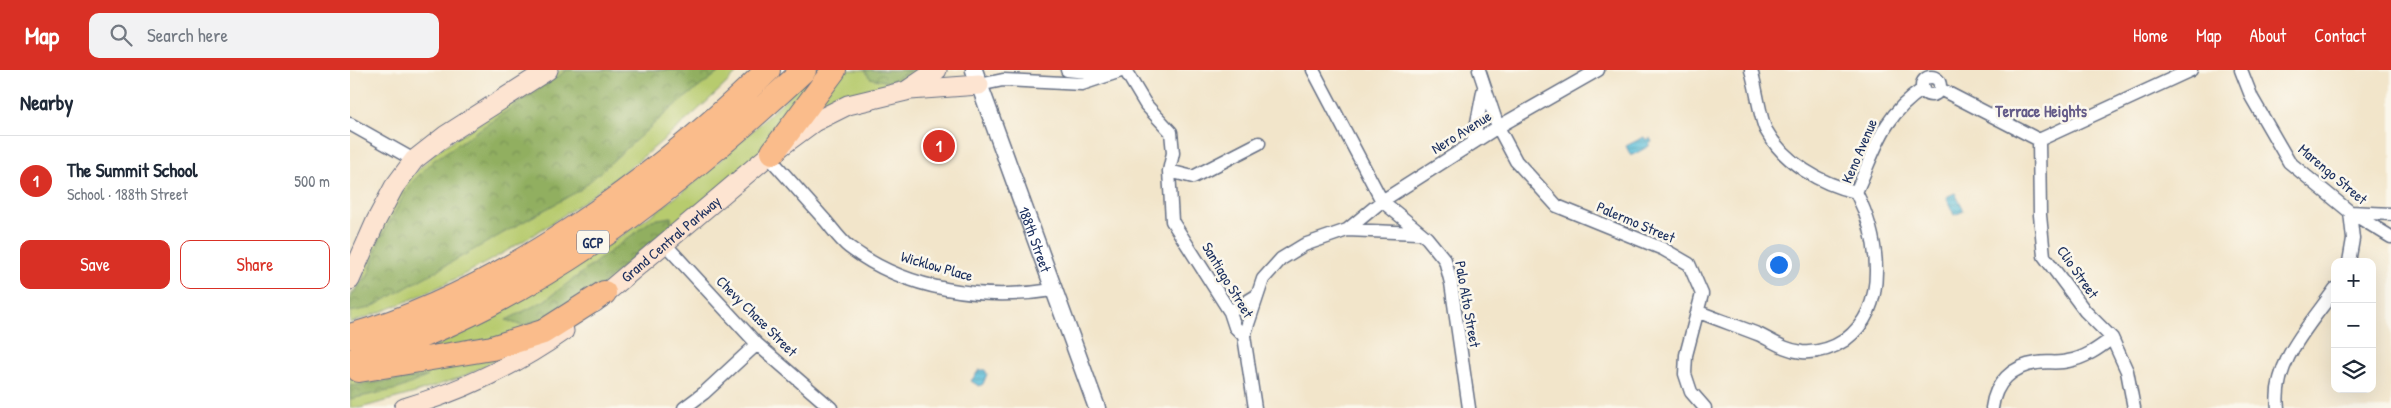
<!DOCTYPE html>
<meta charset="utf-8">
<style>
body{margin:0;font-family:"Patrick Hand",sans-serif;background:#f2f2f3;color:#1f2937}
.controls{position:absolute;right:15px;bottom:15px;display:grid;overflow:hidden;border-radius:10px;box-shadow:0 5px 20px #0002}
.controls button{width:45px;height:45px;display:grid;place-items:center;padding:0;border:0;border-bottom:1px solid #e0e1e3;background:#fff;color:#1f2937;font:25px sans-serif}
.you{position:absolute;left:1428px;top:194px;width:18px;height:18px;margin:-12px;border:4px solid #fff;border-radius:50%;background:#1a73e8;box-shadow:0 0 0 8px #1a73e833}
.badge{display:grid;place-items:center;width:32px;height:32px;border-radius:50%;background:#d93025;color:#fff;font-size:16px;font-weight:700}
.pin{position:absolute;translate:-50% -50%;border:2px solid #fff;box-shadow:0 1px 5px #0006}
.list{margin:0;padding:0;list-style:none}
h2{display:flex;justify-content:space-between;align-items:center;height:65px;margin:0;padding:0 20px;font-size:21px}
h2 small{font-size:16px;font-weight:400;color:#747a83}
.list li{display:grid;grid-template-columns:32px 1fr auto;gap:15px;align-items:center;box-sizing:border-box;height:90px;padding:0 20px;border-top:1px solid #e0e1e3}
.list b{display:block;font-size:19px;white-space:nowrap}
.list p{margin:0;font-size:16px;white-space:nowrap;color:#747a83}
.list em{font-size:16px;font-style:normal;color:#747a83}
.actions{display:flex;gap:10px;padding:15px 20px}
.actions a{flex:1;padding:11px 0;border:1px solid #d93025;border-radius:10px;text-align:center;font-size:18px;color:#d93025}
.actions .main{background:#d93025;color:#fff}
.icon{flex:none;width:28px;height:28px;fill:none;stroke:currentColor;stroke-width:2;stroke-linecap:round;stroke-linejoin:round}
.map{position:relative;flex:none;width:2041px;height:338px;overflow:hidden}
header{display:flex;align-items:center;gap:30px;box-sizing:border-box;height:70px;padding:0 25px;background:#d93025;color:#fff}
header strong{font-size:24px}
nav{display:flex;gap:28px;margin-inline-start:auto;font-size:18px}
.search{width:350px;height:45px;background:#f2f2f3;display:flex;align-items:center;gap:12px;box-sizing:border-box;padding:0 18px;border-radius:10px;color:#747a83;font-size:19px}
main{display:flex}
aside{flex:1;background:#fff}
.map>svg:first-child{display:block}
</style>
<header>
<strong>Map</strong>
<div class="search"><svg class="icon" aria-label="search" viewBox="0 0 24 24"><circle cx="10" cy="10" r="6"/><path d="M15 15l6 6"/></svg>Search here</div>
<nav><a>Home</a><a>Map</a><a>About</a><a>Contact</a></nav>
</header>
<main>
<aside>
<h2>Nearby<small></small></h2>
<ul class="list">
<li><span class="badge">1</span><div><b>The Summit School</b><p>School · 188th Street</p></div><em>500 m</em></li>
</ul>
<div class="actions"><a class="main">Save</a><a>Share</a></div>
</aside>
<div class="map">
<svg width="2041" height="338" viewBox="0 0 2041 338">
<defs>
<pattern id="forest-crowns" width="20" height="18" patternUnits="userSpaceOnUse" patternTransform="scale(1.25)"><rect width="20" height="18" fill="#91af61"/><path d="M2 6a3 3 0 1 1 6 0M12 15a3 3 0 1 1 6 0" fill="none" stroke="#768f53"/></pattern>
<pattern id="water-rules" width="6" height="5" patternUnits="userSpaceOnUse" patternTransform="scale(1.25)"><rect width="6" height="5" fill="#5bbed9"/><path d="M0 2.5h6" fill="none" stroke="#4a9bb3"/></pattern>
</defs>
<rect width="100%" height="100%" fill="#fbf7ec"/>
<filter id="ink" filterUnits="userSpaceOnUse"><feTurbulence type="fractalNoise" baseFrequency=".02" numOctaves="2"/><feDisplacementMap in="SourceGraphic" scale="10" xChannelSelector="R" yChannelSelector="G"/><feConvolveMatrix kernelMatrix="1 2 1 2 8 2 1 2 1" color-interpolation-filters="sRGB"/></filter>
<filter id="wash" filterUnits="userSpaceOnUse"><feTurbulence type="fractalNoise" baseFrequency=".0096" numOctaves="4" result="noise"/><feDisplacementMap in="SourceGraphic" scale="20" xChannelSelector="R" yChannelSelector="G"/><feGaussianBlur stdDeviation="1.12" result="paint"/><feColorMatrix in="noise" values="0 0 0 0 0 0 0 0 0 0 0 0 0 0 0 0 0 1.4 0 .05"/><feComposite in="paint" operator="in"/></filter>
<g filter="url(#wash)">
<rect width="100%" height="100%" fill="#f2e5ca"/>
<path fill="#b7cb6e" stroke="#697d66" d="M211,0h179c-108,107 -246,205 -390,253v-27l12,-16 10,-31 16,-37 24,-36 25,-25z
M466,0h15l-83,95 -152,131 -63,35 -112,22c85,-41 166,-91 243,-147 53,-39 104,-90 152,-136z
M492,0h90l-7,8 -115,34z
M168,279l-56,28 -47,16 -55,15h-10v-30z"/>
<path fill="url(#forest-crowns)" stroke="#566f60" d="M217,0h155l-48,36 -94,84 -210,118 -20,4v-14l18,-22 11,-35 31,-57 23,-23z
M515,0h47l-23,12 -19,-4z
M321,147l1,12 -25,16 -63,55 -37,19 -25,7 -16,-6 38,-19 108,-81z
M78,306l-30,13 -48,10v-13z"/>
<path fill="url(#water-rules)" stroke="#3b769c" d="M1294,67l2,3 4,-2 2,4 -3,2v2l-18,10 -5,-10z
M1605,123l9,18 -10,4 -8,-18z
M629,300h6l2,4 -4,10 -4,2 -8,-5z"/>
</g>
<g filter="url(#ink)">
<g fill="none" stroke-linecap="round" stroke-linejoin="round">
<defs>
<path id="minor" d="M717,0l39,4
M775,0l21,35 25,27 2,21 -4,18 3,50 58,91 5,15 9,9 11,72
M963,0l69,131 45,37 18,22 6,23 18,125
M1129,0l19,57 18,34 41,45 106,43 26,15 13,30 -16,61 -1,19 6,18 14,16
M1401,0c5,15 9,49 15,60 18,33 55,54 90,62
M1891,0l11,28 37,64 61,50 41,25
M1572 16a9 9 0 1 1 18 0a9 9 0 1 1-18 0Z
M629,15l24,-5 79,4 42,-14
M1590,19l99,51 152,-70
M0,54l64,36
M1689,70l1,75 4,41 41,55 27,27 15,33 7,37
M1123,73l11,-56
M418,86c19,21 37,42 56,63 8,9 16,21 25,28 58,44 135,54 204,43
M819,101l24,6 66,-34
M1506,122c20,-43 25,-75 67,-103
M997,160l71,3
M314,173l93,101 74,64
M1999,192l4,-23 -3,-27 41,2
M880,242l26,-16
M1349,242c20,8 41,15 61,23 14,7 25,15 42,17 15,1 31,-4 43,-12 46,-34 33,-104 11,-148
M894,266l19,-57 18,-20 23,-14 43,-15 35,-29 116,-74 100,-57
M334,338l20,-15 53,-49
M1642,338c3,-25 20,-42 45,-45 10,-2 21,1 31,-2 17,-3 30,-12 44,-23
M1928,338c-6,-45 32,-83 57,-119"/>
<g id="tertiary">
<path id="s1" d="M624,0l123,338"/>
</g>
<g id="secondary">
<path d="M560,20l69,-5"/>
<path d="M0,210l26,-59 18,-34 20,-27 32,-25 102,-65"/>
<path id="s2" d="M244,233l174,-147 46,-34 34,-17 58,-14 31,-21"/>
<path d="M54,338c57,-17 112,-43 160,-77"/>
</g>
<path id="motorway" d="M423,82l61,-82
M0,266c153,-44 304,-156 418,-266
M0,291c175,-52 322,-167 454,-291
M9,300l133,-22 51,-16 61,-39"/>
</defs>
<use href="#minor" stroke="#666f84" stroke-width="15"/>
<use href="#tertiary" stroke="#666f84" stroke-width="19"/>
<use href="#secondary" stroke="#666f84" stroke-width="21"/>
<use href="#motorway" stroke="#666f84" stroke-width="26"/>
<use href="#minor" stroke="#fff" stroke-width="12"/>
<use href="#tertiary" stroke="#fff" stroke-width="16"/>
<use href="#secondary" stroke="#fde4d1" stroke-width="19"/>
<use href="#motorway" stroke="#fabc8b" stroke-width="24"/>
</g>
</g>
<g text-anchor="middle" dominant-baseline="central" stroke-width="5" stroke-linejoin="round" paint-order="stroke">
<rect fill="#fbf7ec" stroke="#5e6b89" stroke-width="1" x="227" y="160.5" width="32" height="23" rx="4"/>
<g font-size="14" font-weight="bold" fill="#1b2f5e">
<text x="243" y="172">GCP</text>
</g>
<g font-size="15" fill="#1b2f5e" stroke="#fbf7ec">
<text transform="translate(1111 62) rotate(-32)">Nero Avenue</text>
<text transform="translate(1509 81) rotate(-67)">Keno Avenue</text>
<text transform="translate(1983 104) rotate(40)">Marengo Street</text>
<text transform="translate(1286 152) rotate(23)">Palermo Street</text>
<text stroke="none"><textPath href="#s2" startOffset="100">Grand Central Parkway</textPath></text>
<text stroke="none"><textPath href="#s1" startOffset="180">188th Street</textPath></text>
<text transform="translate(587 196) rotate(16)">Wicklow Place</text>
<text transform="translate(1728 202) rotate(55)">Clio Street</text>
<text transform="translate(878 210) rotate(59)">Santiago Street</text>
<text transform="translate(1118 234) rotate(80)">Palo Alto Street</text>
<text transform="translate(407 246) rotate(45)">Chevy Chase Street</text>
</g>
<g font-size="16" font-weight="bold" fill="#645b89" stroke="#fbf7ec">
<text x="1691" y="41">Terrace Heights</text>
</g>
</g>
</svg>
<div class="controls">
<button>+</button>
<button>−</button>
<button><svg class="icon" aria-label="layers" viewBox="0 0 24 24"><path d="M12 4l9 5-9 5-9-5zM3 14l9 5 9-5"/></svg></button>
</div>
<div class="you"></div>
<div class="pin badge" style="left:589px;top:76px">1</div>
</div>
</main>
